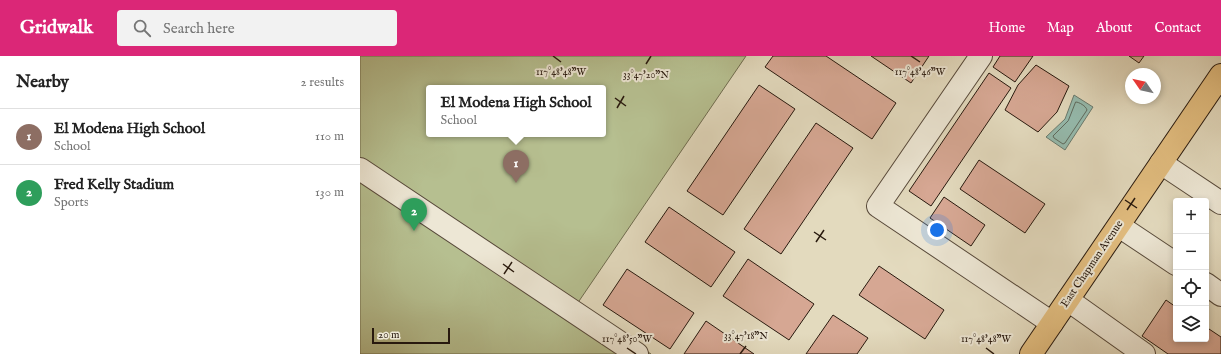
<!DOCTYPE html>
<meta charset="utf-8">
<style>
body{margin:0;font-family:"IM FELL English",serif;background:#f2f2f2;color:#222}
.controls{position:absolute;right:12px;bottom:12px;display:grid;overflow:hidden;border-radius:4px;box-shadow:0 2px 6px #0003}
.controls button{width:36px;height:36px;display:grid;place-items:center;padding:0;border:0;border-bottom:1px solid #e0e0e0;background:#fff;color:#222;font:20px sans-serif}
.compass{position:absolute;left:765px;top:12px;width:36px;height:36px;border-radius:50%;background:#fff;box-shadow:0 2px 6px #0003;rotate:304deg}
.scale{position:absolute;left:12px;bottom:10px;width:78px;box-sizing:border-box;padding-left:4px;border:2px solid #28190e;border-top:0;font-size:11px;line-height:14px;white-space:nowrap;color:#28190e;-webkit-text-stroke:3px #ede7d5;paint-order:stroke}
.you{position:absolute;left:577px;top:174px;width:14px;height:14px;margin:-10px;border:3px solid #fff;border-radius:50%;background:#1a73e8;box-shadow:0 0 0 6px #1a73e833}
.badge{display:grid;place-items:center;width:26px;height:26px;border-radius:50%;background:#db2777;color:#fff;font-size:13px;font-weight:700}
.pin{position:absolute;translate:-50% -33px;filter:drop-shadow(0 1px 2px #0008)}
.pin::after{content:'';position:absolute;top:21px;width:14px;height:12px;background:inherit;clip-path:polygon(0 0,100% 0,50% 100%)}
.popup{position:absolute;left:66px;top:29px;width:180px;height:52px;box-sizing:border-box;display:grid;place-content:center;border-radius:4px;background:#fff;filter:drop-shadow(0 1px 3px #0005);font-size:13px;white-space:nowrap;color:#767676}
.popup b{font-size:15px;color:#222}
.popup::after{content:'';position:absolute;left:50%;top:100%;margin-left:-8px;border:8px solid transparent;border-top-color:#fff}
.list{margin:0;padding:0;list-style:none}
h2{display:flex;justify-content:space-between;align-items:center;height:52px;margin:0;padding:0 16px;font-size:17px}
h2 small{font-size:13px;font-weight:400;color:#767676}
.list li{display:grid;grid-template-columns:26px 1fr auto;gap:12px;align-items:center;box-sizing:border-box;height:56px;padding:0 16px;border-top:1px solid #e0e0e0}
.list b{display:block;font-size:15px;white-space:nowrap}
.list p{margin:0;font-size:13px;white-space:nowrap;color:#767676}
.list em{font-size:13px;font-style:normal;color:#767676}
.icon{flex:none;width:22px;height:22px;fill:none;stroke:currentColor;stroke-width:2;stroke-linecap:round;stroke-linejoin:round}
.map{position:relative;flex:none;width:861px;height:298px;overflow:hidden}
header{display:flex;align-items:center;gap:24px;box-sizing:border-box;height:56px;padding:0 20px;background:#db2777;color:#fff}
header strong{font-size:19px}
nav{display:flex;gap:22px;margin-inline-start:auto;font-size:14px}
.search{width:280px;height:36px;background:#f2f2f2;display:flex;align-items:center;gap:10px;box-sizing:border-box;padding:0 14px;border-radius:4px;color:#767676;font-size:15px}
main{display:flex}
aside{flex:1;background:#fff}
.map>svg:first-child{display:block}
</style>
<header>
<strong>Gridwalk</strong>
<div class="search"><svg class="icon" aria-label="search" viewBox="0 0 24 24"><circle cx="10" cy="10" r="6"/><path d="M15 15l6 6"/></svg>Search here</div>
<nav><a>Home</a><a>Map</a><a>About</a><a>Contact</a></nav>
</header>
<main>
<aside>
<h2>Nearby<small>2 results</small></h2>
<ul class="list">
<li><span class="badge" style="background:#8d6e63">1</span><div><b>El Modena High School</b><p>School</p></div><em>110 m</em></li>
<li><span class="badge" style="background:#2e9e5b">2</span><div><b>Fred Kelly Stadium</b><p>Sports</p></div><em>130 m</em></li>
</ul>
</aside>
<div class="map">
<svg width="861" height="298" viewBox="0 0 861 298">
<rect width="100%" height="100%" fill="#e3dabe"/>
<filter id="stains"><feTurbulence type="fractalNoise" baseFrequency=".005" numOctaves="4"/><feColorMatrix values="0 0 0 0 .2 0 0 0 0 .09 0 0 0 0 .02 0 0 0 .5 -.17"/></filter>
<radialGradient id="worn" r=".72"><stop offset=".6" stop-color="#630" stop-opacity="0"/><stop offset="1" stop-color="#630" stop-opacity=".3"/></radialGradient>
<path fill="#b6bf90" stroke="#6f6c4f" fill-rule="evenodd" d="M0,0h386l-169,248 74,50h-291zM69,32h174v46h-174z"/>
<path fill="#95bbae" stroke="#697a6e" d="M714,39l19,12 -28,43 -19,-13 19,-18z"/>
<g fill="none" stroke-linecap="round" stroke-linejoin="round">
<path stroke="#5e6a5e" stroke-width="1" d="M716,46c3,0 10,4 11,8l-22,33 -2,1 -9,-6 -1,-2 15,-15z"/>
</g>
<path fill="#d6a793" stroke="#28190e" d="M413,0h53l70,47 -24,36 -107,-72z
M511,0h58l-18,27z
M640,0h33l-18,26 -22,-15z
M769,0h15l-5,7z
M676,9l33,21 -12,26 -19,20 -33,-22 13,-25z
M629,17l22,15 -80,118 -22,-15z
M399,29l36,24 -72,106 -36,-24z
M456,67l37,25 -72,106 -37,-25z
M619,104l66,44 -20,29 -65,-44z
M584,141l41,28 -14,21 -41,-28z
M309,151l66,45 -24,35 -66,-45z
M388,203l66,45 -25,36 -66,-44z
M519,210l65,44 -19,29 -66,-44z
M267,213l67,44 -24,36 -67,-44z
M806,244l10,7v32h30v-12l15,10v17h-53l-26,-18z
M473,259l35,23 -11,16h-51z
M346,265l48,33h-70z"/>
<g fill="none" stroke-linecap="round" stroke-linejoin="round">
<defs>
<path id="minor" d="M621,0l-103,150 174,117
M801,107l60,40
M0,113l277,185
M759,170l57,38
M846,228l15,11
M708,244l76,54"/>
<path id="major" d="M671,298l190,-279"/>
</defs>
<use href="#minor" stroke="#57493a" stroke-width="24"/>
<use href="#major" stroke="#28190e" stroke-width="24"/>
<use href="#minor" stroke="#ede7d5" stroke-width="22"/>
<use href="#major" stroke="#e2bd7f" stroke-width="22"/>
</g>
<path fill="none" stroke="#28190e" stroke-width="1.5" d="M193,0l8,6M551,0l9,6M286,8l5,-8M255,42l11,8M257,52l7,-12M765,144l12,8M767,154l8,-12M454,176l12,8M456,186l8,-12M143,208l11,8M144,218l8,-12M267,292l9,6M626,292l8,6M380,298l6,-8"/>
<g text-anchor="middle" dominant-baseline="central" stroke-width="4" stroke-linejoin="round" paint-order="stroke">
<g font-size="11" fill="#28190e" stroke="#ede7d5">
<text transform="translate(732 208) rotate(-56)">East Chapman Avenue</text>
</g>
</g>
<g font-size="10" text-anchor="middle" fill="#28190e" stroke="#ede7d5" stroke-width="4" stroke-linejoin="round" paint-order="stroke">
<text x="201" y="19">117°48'48"W</text>
<text x="560" y="19">117°48'46"W</text>
<text x="286" y="22">33°47'20"N</text>
<text x="386" y="283">33°47'18"N</text>
<text x="267" y="286">117°48'50"W</text>
<text x="626" y="286">117°48'48"W</text>
</g>
<rect width="100%" height="100%" filter="url(#stains)"/>
<rect width="100%" height="100%" fill="url(#worn)"/>
</svg>
<div class="controls">
<button>+</button>
<button>−</button>
<button><svg class="icon" aria-label="locate" viewBox="0 0 24 24"><circle cx="12" cy="12" r="6"/><path d="M12 2v4M12 18v4M2 12h4M18 12h4"/></svg></button>
<button><svg class="icon" aria-label="layers" viewBox="0 0 24 24"><path d="M12 4l9 5-9 5-9-5zM3 14l9 5 9-5"/></svg></button>
</div>
<svg class="compass" viewBox="-18 -18 36 36"><path d="M0-13l5 13h-10z" fill="#e53935"/><path d="M0 13l5-13h-10z" fill="#767676"/></svg>
<div class="scale">20 m</div>
<div class="you"></div>
<div class="pin badge" style="left:156px;top:127px;background:#8d6e63">1</div>
<div class="popup"><b>El Modena High School</b>School</div>
<div class="pin badge" style="left:54px;top:175px;background:#2e9e5b">2</div>
</div>
</main>
